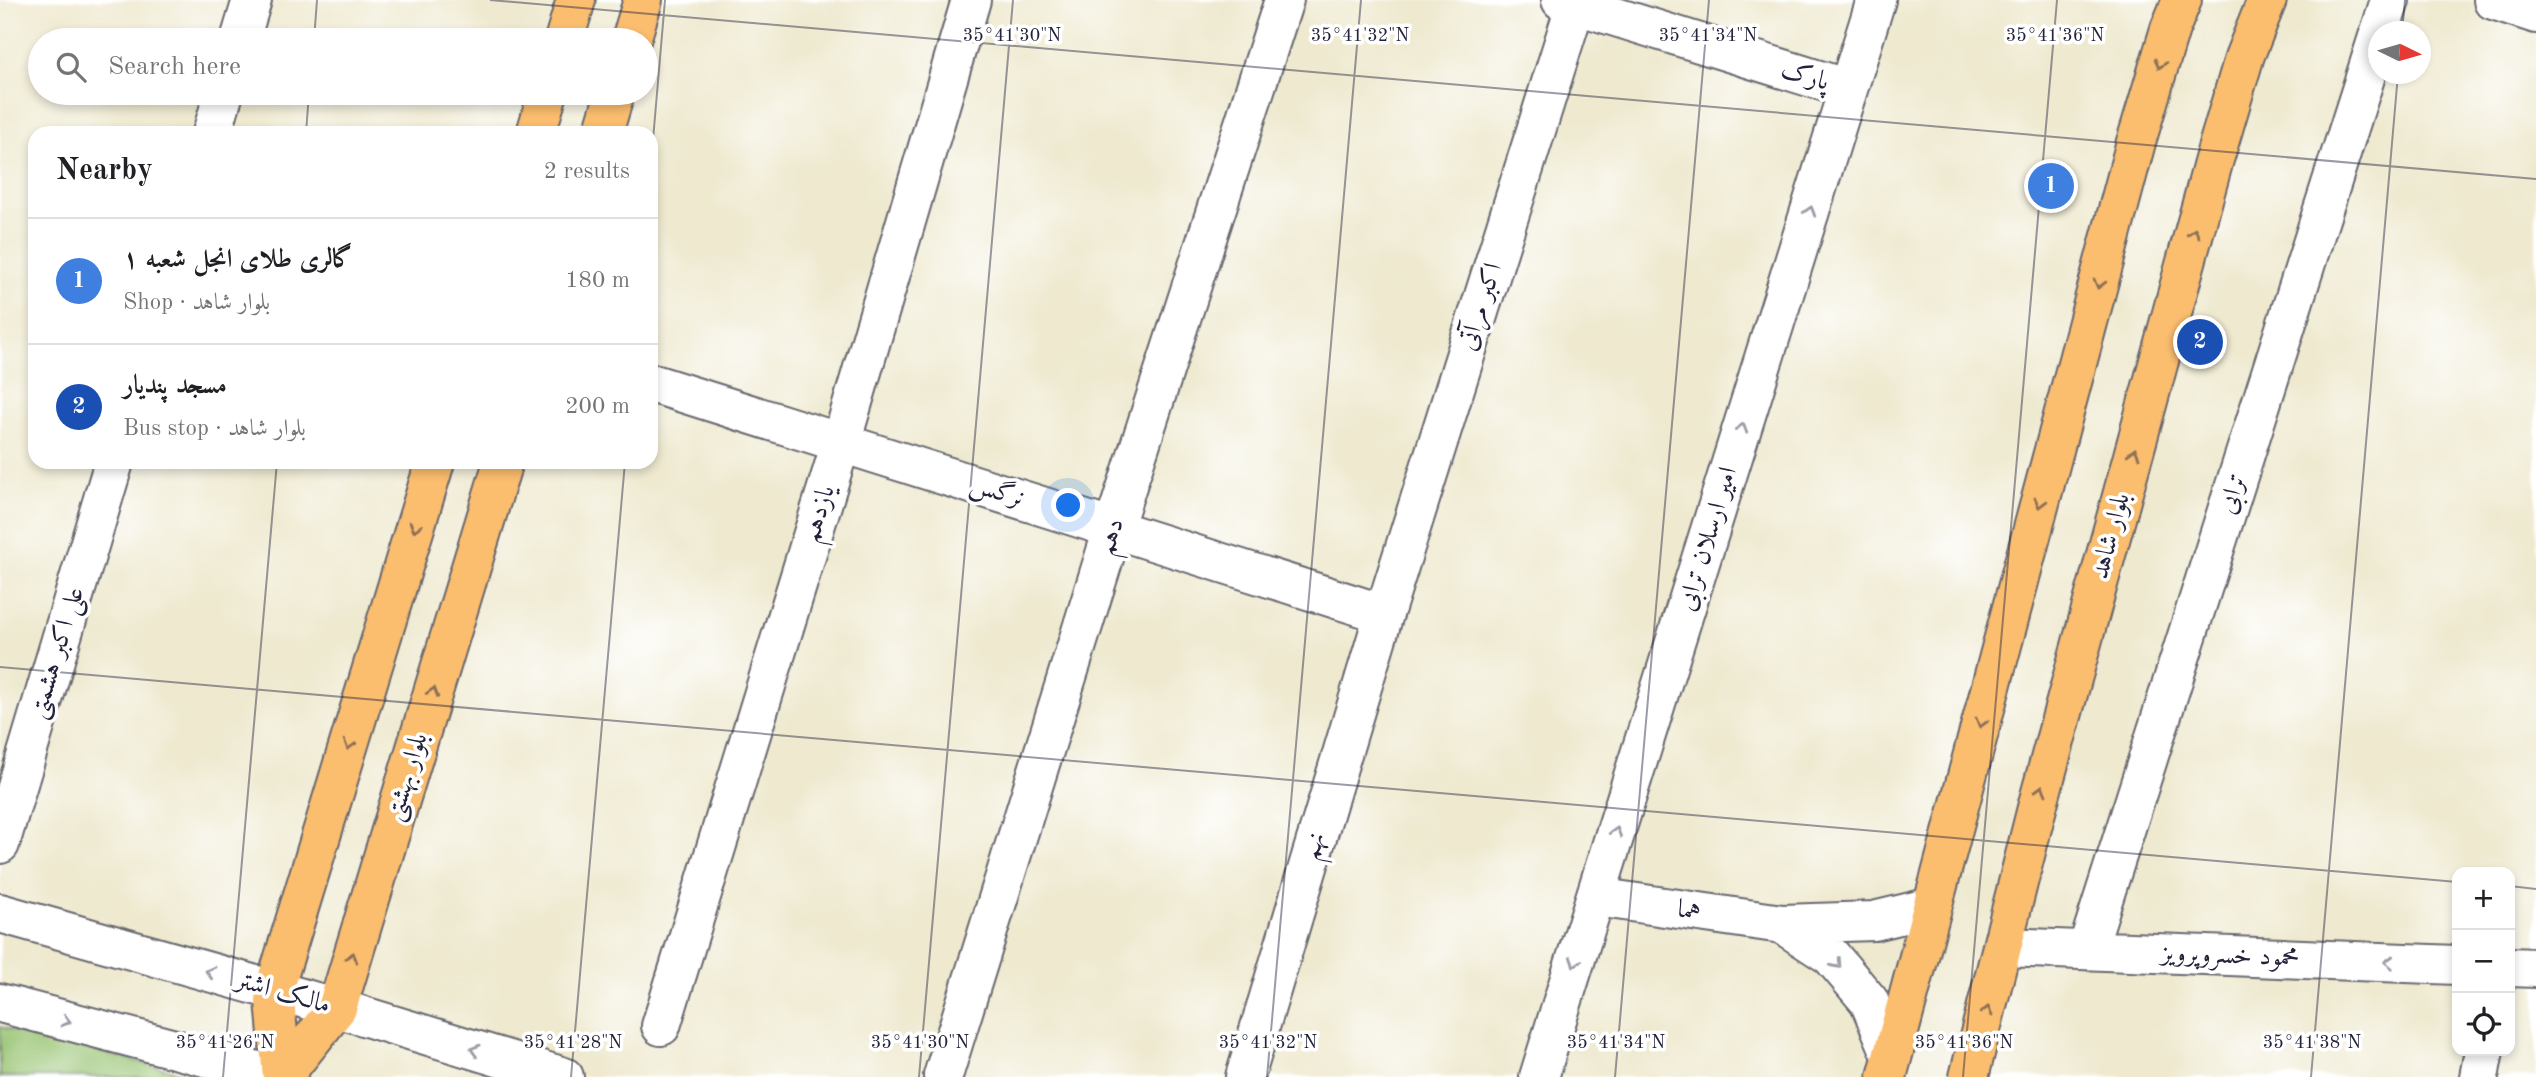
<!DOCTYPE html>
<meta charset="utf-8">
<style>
body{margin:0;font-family:"Old Standard TT",Amiri,serif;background:#f6f6f6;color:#202124}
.controls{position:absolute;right:21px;bottom:21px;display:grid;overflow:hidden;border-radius:14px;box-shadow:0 4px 10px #0003}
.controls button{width:63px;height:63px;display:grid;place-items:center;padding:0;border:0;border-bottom:2px solid #e0e0e0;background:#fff;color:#202124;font:35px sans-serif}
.compass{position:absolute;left:2368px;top:21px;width:63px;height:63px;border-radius:50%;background:#fff;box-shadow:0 4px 10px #0003;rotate:95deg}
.you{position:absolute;left:1069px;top:506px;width:24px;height:24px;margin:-18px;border:5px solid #fff;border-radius:50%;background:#1a73e8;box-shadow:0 0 0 10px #1a73e833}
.badge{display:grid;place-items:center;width:46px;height:46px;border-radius:50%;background:#1f6fb2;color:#fff;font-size:23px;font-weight:700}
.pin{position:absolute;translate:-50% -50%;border:4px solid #fff;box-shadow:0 2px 7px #0006}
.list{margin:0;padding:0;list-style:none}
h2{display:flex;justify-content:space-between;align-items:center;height:91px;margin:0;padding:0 28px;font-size:30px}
h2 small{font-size:23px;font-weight:400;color:#757577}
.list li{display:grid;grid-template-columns:46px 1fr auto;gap:21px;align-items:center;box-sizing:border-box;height:126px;padding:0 28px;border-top:2px solid #e0e0e0}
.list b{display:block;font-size:26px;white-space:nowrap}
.list p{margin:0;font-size:23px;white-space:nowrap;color:#757577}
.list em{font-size:23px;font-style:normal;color:#757577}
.icon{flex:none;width:38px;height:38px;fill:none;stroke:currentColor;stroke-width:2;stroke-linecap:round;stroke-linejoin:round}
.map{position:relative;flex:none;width:2536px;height:1077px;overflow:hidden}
.search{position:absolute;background:#fff;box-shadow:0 4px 10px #0003;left:28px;top:28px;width:630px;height:77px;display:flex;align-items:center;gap:18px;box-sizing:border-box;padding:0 24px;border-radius:38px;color:#757577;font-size:26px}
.panel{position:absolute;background:#fff;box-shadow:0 4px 10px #0003;left:28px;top:126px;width:630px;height:343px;border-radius:21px}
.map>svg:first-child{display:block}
</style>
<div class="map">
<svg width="2536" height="1077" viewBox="0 0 2536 1077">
<rect width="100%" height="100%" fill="#fff"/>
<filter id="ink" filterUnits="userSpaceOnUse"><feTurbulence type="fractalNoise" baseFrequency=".0143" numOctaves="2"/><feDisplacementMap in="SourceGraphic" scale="14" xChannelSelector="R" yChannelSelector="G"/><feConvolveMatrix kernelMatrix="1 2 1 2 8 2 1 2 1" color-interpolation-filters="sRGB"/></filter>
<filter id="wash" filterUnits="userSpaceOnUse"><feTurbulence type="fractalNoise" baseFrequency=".00686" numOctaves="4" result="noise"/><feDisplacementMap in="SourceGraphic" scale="28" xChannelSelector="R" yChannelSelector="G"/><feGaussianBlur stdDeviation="1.57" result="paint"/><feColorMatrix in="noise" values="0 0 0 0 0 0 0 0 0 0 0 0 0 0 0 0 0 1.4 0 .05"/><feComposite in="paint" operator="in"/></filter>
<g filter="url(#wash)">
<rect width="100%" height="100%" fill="#eee9cf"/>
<path fill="#96c270" stroke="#5c7256" stroke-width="2" d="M0,1027l199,50h-199z"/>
</g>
<g filter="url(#ink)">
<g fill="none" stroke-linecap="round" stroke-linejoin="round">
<defs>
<path id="minor" d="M1561,0l287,89
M2493,0l43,14
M2380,32l10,-32
M240,40l12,-40
M212,133l12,-40
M651,383l733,231
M0,844l114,-382
M1596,897l186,27 92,-3 58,-14
M0,913l337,95 227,69
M1782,924l49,32 38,45 23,55
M2003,947l454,18
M2087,950l291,-913
M2510,967l26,1
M0,1003l281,74
M661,1026l180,-583 130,-443
M943,1076l170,-547 171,-529
M1245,1077l139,-463 193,-614
M1539,1077l337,-1077
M2479,1077l5,-26"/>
<path id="major" d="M564,40l12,-40
M631,40l12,-40
M536,133l12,-40
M603,133l12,-40
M282,1077l55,-69 166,-546
M282,1077l-8,-87 161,-528
M1887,1077l249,-935 34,-113 12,-29
M1969,1077l70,-277 174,-637 32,-108 22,-55"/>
</defs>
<use href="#minor" stroke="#69686f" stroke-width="42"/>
<use href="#major" stroke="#69686f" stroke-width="42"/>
<use href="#minor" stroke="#fff" stroke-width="38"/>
<use href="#major" stroke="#fbbd6e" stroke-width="38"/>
</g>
<defs><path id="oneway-chevron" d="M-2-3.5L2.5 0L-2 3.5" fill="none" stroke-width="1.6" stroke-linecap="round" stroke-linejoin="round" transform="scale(1.75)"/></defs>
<g stroke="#8e7054">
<use href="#oneway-chevron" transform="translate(2160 64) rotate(107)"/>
<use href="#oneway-chevron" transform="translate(2194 233) rotate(-75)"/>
<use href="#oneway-chevron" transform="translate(2099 284) rotate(105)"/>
<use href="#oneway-chevron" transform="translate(2134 453) rotate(-75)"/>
<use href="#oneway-chevron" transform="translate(2040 503) rotate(105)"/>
<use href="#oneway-chevron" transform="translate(415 527) rotate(107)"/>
<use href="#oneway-chevron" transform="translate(433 692) rotate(-73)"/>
<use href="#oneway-chevron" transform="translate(1981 723) rotate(105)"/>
<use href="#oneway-chevron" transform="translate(349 745) rotate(107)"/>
<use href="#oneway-chevron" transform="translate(2041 790) rotate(-75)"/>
<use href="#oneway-chevron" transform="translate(352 957) rotate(-73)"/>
<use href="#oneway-chevron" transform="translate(1987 1011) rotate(-75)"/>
</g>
<g stroke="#9c9ca7">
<use href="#oneway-chevron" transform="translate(1810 211) rotate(-73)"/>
<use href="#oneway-chevron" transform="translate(1742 428) rotate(-73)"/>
<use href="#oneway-chevron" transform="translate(1616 832) rotate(-73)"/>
<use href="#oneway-chevron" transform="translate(1575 962) rotate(108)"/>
<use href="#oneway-chevron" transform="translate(2389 962) rotate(-178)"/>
<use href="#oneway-chevron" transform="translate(1837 964) rotate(48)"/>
<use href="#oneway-chevron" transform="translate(210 972) rotate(-164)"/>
<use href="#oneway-chevron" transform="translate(66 1021) rotate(15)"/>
<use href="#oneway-chevron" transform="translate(475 1050) rotate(-163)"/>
</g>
</g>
<path fill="none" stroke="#22223b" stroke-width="2" stroke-opacity="0.45" d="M490,0l2046,179M2402,32l3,-32M314,40l3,-40M306,133l3,-40M651,163l14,-163M0,667l2457,215M2510,886l26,3M223,1077l54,-615M571,1077l54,-615M919,1077l94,-1077M1267,1077l94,-1077M1615,1077l94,-1077M1963,1077l94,-1077M2311,1077l87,-1003"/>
<g text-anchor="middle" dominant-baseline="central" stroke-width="7" stroke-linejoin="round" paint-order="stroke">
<g font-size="26" fill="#22223b" stroke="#fff">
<text transform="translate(1805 76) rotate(17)">پارک</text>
<text transform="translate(1481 307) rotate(-72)">اکبر مرآتی</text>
<text transform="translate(997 492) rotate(17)">نرگس</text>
<text transform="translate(2233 494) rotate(-72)">ترابی</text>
<text transform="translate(819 514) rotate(-73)">یازدهم</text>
<text transform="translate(2111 536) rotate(-75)">بلوار شاهد</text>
<text transform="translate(1111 537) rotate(-73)">دهم</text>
<text transform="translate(1708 539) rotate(-73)">امیر ارسلان ترابی</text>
<text transform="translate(57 653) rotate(-73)">علی اکبر هشمتی</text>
<text transform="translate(407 777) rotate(-73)">بلوار بهشتی</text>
<text transform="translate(1314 846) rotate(-73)">نهم</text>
<text transform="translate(1689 911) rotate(8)">هما</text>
<text transform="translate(2230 956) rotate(2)">محمود خسروپرویز</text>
<text transform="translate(283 993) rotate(16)">مالک اشتر</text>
</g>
</g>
<g font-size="18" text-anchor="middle" fill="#22223b" stroke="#fff" stroke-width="7" stroke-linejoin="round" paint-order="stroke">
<text x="1012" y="41">35°41'30"N</text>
<text x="1360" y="41">35°41'32"N</text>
<text x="1708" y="41">35°41'34"N</text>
<text x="2055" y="41">35°41'36"N</text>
<text x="225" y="1048">35°41'26"N</text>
<text x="573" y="1048">35°41'28"N</text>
<text x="920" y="1048">35°41'30"N</text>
<text x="1268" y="1048">35°41'32"N</text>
<text x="1616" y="1048">35°41'34"N</text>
<text x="1964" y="1048">35°41'36"N</text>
<text x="2312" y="1048">35°41'38"N</text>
</g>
</svg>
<div class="controls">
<button>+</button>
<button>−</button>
<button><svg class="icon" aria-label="locate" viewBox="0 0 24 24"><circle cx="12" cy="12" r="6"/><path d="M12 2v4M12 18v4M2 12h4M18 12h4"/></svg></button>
</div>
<svg class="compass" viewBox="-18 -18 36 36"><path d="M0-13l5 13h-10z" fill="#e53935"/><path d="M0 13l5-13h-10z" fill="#757577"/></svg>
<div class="you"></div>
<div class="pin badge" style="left:2051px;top:186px;background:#3f7fe0">1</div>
<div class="pin badge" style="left:2200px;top:342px;background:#1a4fb4">2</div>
<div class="search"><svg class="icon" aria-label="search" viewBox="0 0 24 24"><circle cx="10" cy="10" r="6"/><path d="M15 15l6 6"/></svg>Search here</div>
<section class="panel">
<h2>Nearby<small>2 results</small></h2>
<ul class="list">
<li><span class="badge" style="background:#3f7fe0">1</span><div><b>گالری طلای انجل شعبه ۱</b><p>Shop · بلوار شاهد</p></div><em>180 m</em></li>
<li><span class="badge" style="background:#1a4fb4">2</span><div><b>مسجد پندیار</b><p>Bus stop · بلوار شاهد</p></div><em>200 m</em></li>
</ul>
</section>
</div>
